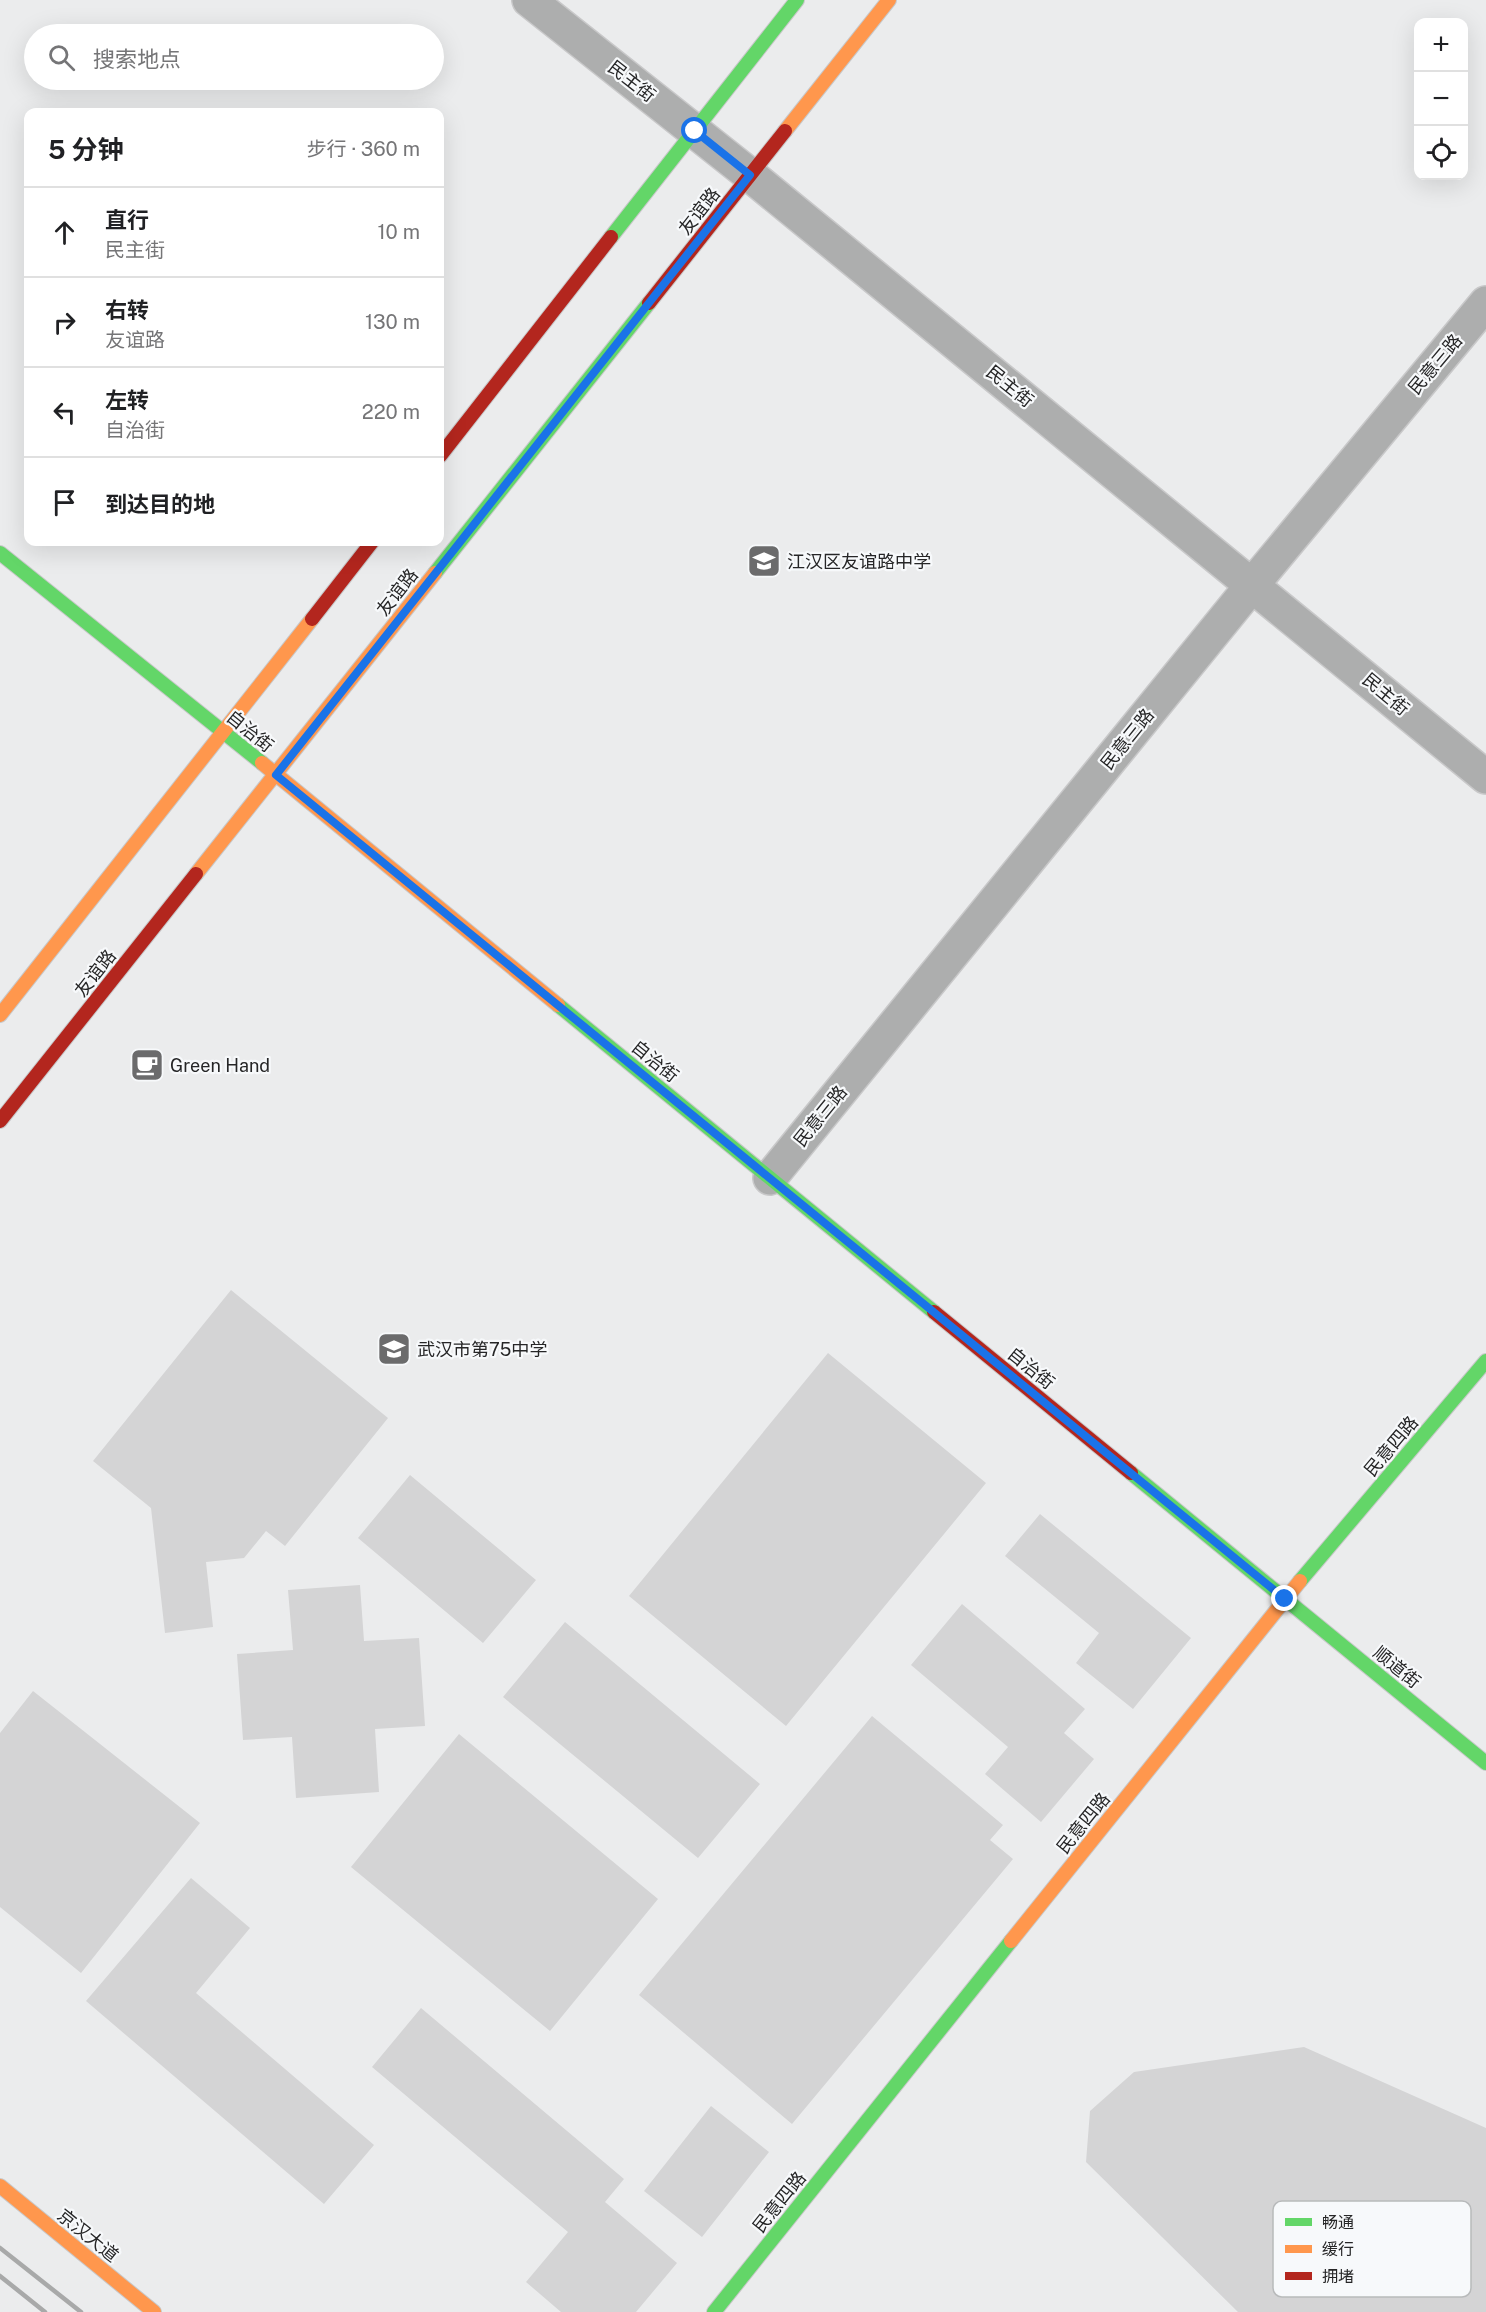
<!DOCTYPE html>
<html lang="zh">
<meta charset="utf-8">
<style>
body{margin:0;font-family:"Public Sans","Noto Sans SC",sans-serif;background:#f2f2f2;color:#202124}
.controls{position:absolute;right:18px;top:18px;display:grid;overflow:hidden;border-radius:12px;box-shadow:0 6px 24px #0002}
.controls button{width:54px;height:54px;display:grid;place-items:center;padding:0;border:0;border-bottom:2px solid #e0e0e0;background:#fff;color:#202124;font:30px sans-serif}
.stop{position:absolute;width:18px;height:18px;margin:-14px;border:4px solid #1a73e8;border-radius:50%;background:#fff}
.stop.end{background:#1a73e8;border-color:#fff;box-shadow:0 2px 6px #0008}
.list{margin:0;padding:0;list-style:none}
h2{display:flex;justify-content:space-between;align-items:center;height:78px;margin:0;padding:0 24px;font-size:26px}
h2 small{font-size:20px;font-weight:400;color:#757577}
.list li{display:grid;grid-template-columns:39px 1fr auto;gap:18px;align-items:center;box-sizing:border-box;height:90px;padding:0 24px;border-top:2px solid #e0e0e0}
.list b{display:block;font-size:22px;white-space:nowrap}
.list p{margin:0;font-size:20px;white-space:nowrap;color:#757577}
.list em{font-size:20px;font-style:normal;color:#757577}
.icon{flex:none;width:33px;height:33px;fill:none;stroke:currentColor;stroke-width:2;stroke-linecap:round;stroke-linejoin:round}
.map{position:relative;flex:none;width:1486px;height:2312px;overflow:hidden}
.search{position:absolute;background:#fff;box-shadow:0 6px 24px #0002;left:24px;top:24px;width:420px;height:66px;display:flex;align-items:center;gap:15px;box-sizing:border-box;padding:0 21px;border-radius:33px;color:#757577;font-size:22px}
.panel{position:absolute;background:#fff;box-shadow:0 6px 24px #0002;left:24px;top:108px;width:420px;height:438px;border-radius:12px}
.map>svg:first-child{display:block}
</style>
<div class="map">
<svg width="1486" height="2312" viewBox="0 0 1486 2312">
<rect width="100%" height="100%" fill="#ebeced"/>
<path fill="#d4d4d5" d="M231,1290l157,128 -103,128 -19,-15 -22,27 -38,4 7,65 -48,6 -14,-125 -58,-47z
M828,1353l158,130 -200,243 -157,-130z
M410,1475l126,105 -53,63 -125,-105z
M1040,1514l151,124 -58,71 -57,-46 23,-30 -94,-77z
M360,1585l4,56 55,-3 6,88 -50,3 4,63 -83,6 -4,-61 -49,3 -6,-86 56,-4 -5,-60z
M962,1604l123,105 -21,24 30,26 -53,63 -56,-48 23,-27 -97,-82z
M565,1622l195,162 -62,74 -195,-161z
M33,1691l167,132 -119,150 -81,-66v-174z
M872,1716l131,109 -13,15 23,19 -221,265 -153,-129z
M459,1734l199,165 -108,132 -199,-164z
M191,1878l59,50 -54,65 178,152 -50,59 -238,-203z
M421,2008l203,171 -19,23 72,61 -41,49h-75l-35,-30 42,-50 -196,-165z
M1304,2047l182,81v184h-248l-152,-150 4,-51 44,-39z
M711,2106l58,46 -67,85 -58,-46z"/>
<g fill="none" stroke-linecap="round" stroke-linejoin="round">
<defs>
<path id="street" d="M529,0l221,175 736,602
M770,1178l483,-594 233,-281"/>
<path id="fast" d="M611,237l186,-237
M0,553l262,210
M435,573l214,-270
M558,1005l376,307
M1131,1473l355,290
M1300,1581l186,-220
M714,2312l297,-371"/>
<path id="slow" d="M785,131l104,-131
M262,763l296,242
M196,874l239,-301
M0,1015l312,-396
M1011,1941l289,-360
M0,2186l154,126"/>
<path id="jam" d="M649,303l136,-172
M440,456l171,-219
M312,619l60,-77
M0,1121l196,-247
M934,1312l197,161"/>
</defs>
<use href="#street" stroke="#c8c8c9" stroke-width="36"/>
<use href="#fast" stroke="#c8c8c9" stroke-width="16"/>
<use href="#slow" stroke="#c8c8c9" stroke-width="16"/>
<use href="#jam" stroke="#c8c8c9" stroke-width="16"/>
<use href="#street" stroke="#adaeae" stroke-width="33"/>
<use href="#fast" stroke="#63d668" stroke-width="14"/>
<use href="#slow" stroke="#ff974d" stroke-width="14"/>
<use href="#jam" stroke="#b3261e" stroke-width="14"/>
<path stroke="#a8a9a9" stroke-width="4.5" d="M0,2248l81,64
M0,2276l45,36"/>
</g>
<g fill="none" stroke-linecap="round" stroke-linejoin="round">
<path stroke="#1a73e8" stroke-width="8" d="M695,131l55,44 -474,600 1009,824"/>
</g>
<defs>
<symbol id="school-square" viewBox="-11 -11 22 22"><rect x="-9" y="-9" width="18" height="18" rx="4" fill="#6b6b6c" stroke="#f7f9fb"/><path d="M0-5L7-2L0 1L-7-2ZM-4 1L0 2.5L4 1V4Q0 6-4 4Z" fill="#fff"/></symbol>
<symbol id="cafe-square" viewBox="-11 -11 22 22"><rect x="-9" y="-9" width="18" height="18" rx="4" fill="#6b6b6c" stroke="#f7f9fb"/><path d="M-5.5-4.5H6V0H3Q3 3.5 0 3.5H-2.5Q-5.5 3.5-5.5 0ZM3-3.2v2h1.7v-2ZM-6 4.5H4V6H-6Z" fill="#fff"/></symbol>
</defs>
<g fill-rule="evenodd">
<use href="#school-square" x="745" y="542" width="38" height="38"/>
<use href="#cafe-square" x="128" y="1046" width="38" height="38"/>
<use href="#school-square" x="375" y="1330" width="38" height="38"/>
</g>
<g text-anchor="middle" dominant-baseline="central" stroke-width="4.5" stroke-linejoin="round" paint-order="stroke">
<g font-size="18" fill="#262627" stroke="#f7f9fb">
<text transform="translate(632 81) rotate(38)">民主街</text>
<text transform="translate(699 211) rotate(-52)">友谊路</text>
<text transform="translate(1435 364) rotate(-50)">民意三路</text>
<text transform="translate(1010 386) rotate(39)">民主街</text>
<text transform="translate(397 592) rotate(-52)">友谊路</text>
<text transform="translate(1386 694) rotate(40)">民主街</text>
<text transform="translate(250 731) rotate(39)">自治街</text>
<text transform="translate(1127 739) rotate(-51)">民意三路</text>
<text transform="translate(95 973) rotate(-52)">友谊路</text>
<text transform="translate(655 1061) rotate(39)">自治街</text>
<text transform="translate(820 1116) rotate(-51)">民意三路</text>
<text transform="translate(1031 1368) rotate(39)">自治街</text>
<text transform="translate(1391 1446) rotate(-50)">民意四路</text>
<text transform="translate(1397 1667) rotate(39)">顺道街</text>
<text transform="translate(1083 1823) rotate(-51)">民意四路</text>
<text transform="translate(779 2202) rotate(-51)">民意四路</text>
<text transform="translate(88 2235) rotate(39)">京汉大道</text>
</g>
<g font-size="18" fill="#262627" stroke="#f7f9fb" text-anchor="start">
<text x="787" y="561">江汉区友谊路中学</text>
<text x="170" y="1065">Green Hand</text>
<text x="417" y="1349">武汉市第75中学</text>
</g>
</g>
<rect x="1273" y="2201" width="198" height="96" rx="9" fill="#f7f9fb" stroke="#b8babb" stroke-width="1.5"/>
<rect x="1285" y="2218" width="27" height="8" fill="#63d668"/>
<rect x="1285" y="2245" width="27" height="8" fill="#ff974d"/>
<rect x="1285" y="2272" width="27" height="8" fill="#b3261e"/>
<g font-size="16" fill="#262627">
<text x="1322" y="2228">畅通</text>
<text x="1322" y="2255">缓行</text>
<text x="1322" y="2282">拥堵</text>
</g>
</svg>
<div class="controls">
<button>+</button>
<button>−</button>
<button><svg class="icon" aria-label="locate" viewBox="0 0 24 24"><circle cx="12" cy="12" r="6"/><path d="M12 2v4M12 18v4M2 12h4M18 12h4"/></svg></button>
</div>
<div class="stop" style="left:695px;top:131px"></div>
<div class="stop end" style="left:1285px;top:1599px"></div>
<div class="search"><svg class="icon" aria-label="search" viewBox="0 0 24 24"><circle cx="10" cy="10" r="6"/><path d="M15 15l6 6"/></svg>搜索地点</div>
<section class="panel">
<h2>5 分钟<small>步行 · 360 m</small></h2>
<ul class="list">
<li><svg class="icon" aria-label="ahead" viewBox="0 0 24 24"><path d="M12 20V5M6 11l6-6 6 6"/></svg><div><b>直行</b><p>民主街</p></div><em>10 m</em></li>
<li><svg class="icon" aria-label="right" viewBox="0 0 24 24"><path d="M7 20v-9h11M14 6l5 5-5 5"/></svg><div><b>右转</b><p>友谊路</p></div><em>130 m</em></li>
<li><svg class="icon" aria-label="left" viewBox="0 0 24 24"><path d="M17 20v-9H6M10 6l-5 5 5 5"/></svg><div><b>左转</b><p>自治街</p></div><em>220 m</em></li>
<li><svg class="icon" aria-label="arrive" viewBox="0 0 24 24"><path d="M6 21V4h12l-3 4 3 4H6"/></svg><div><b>到达目的地</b></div></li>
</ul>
</section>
</div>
